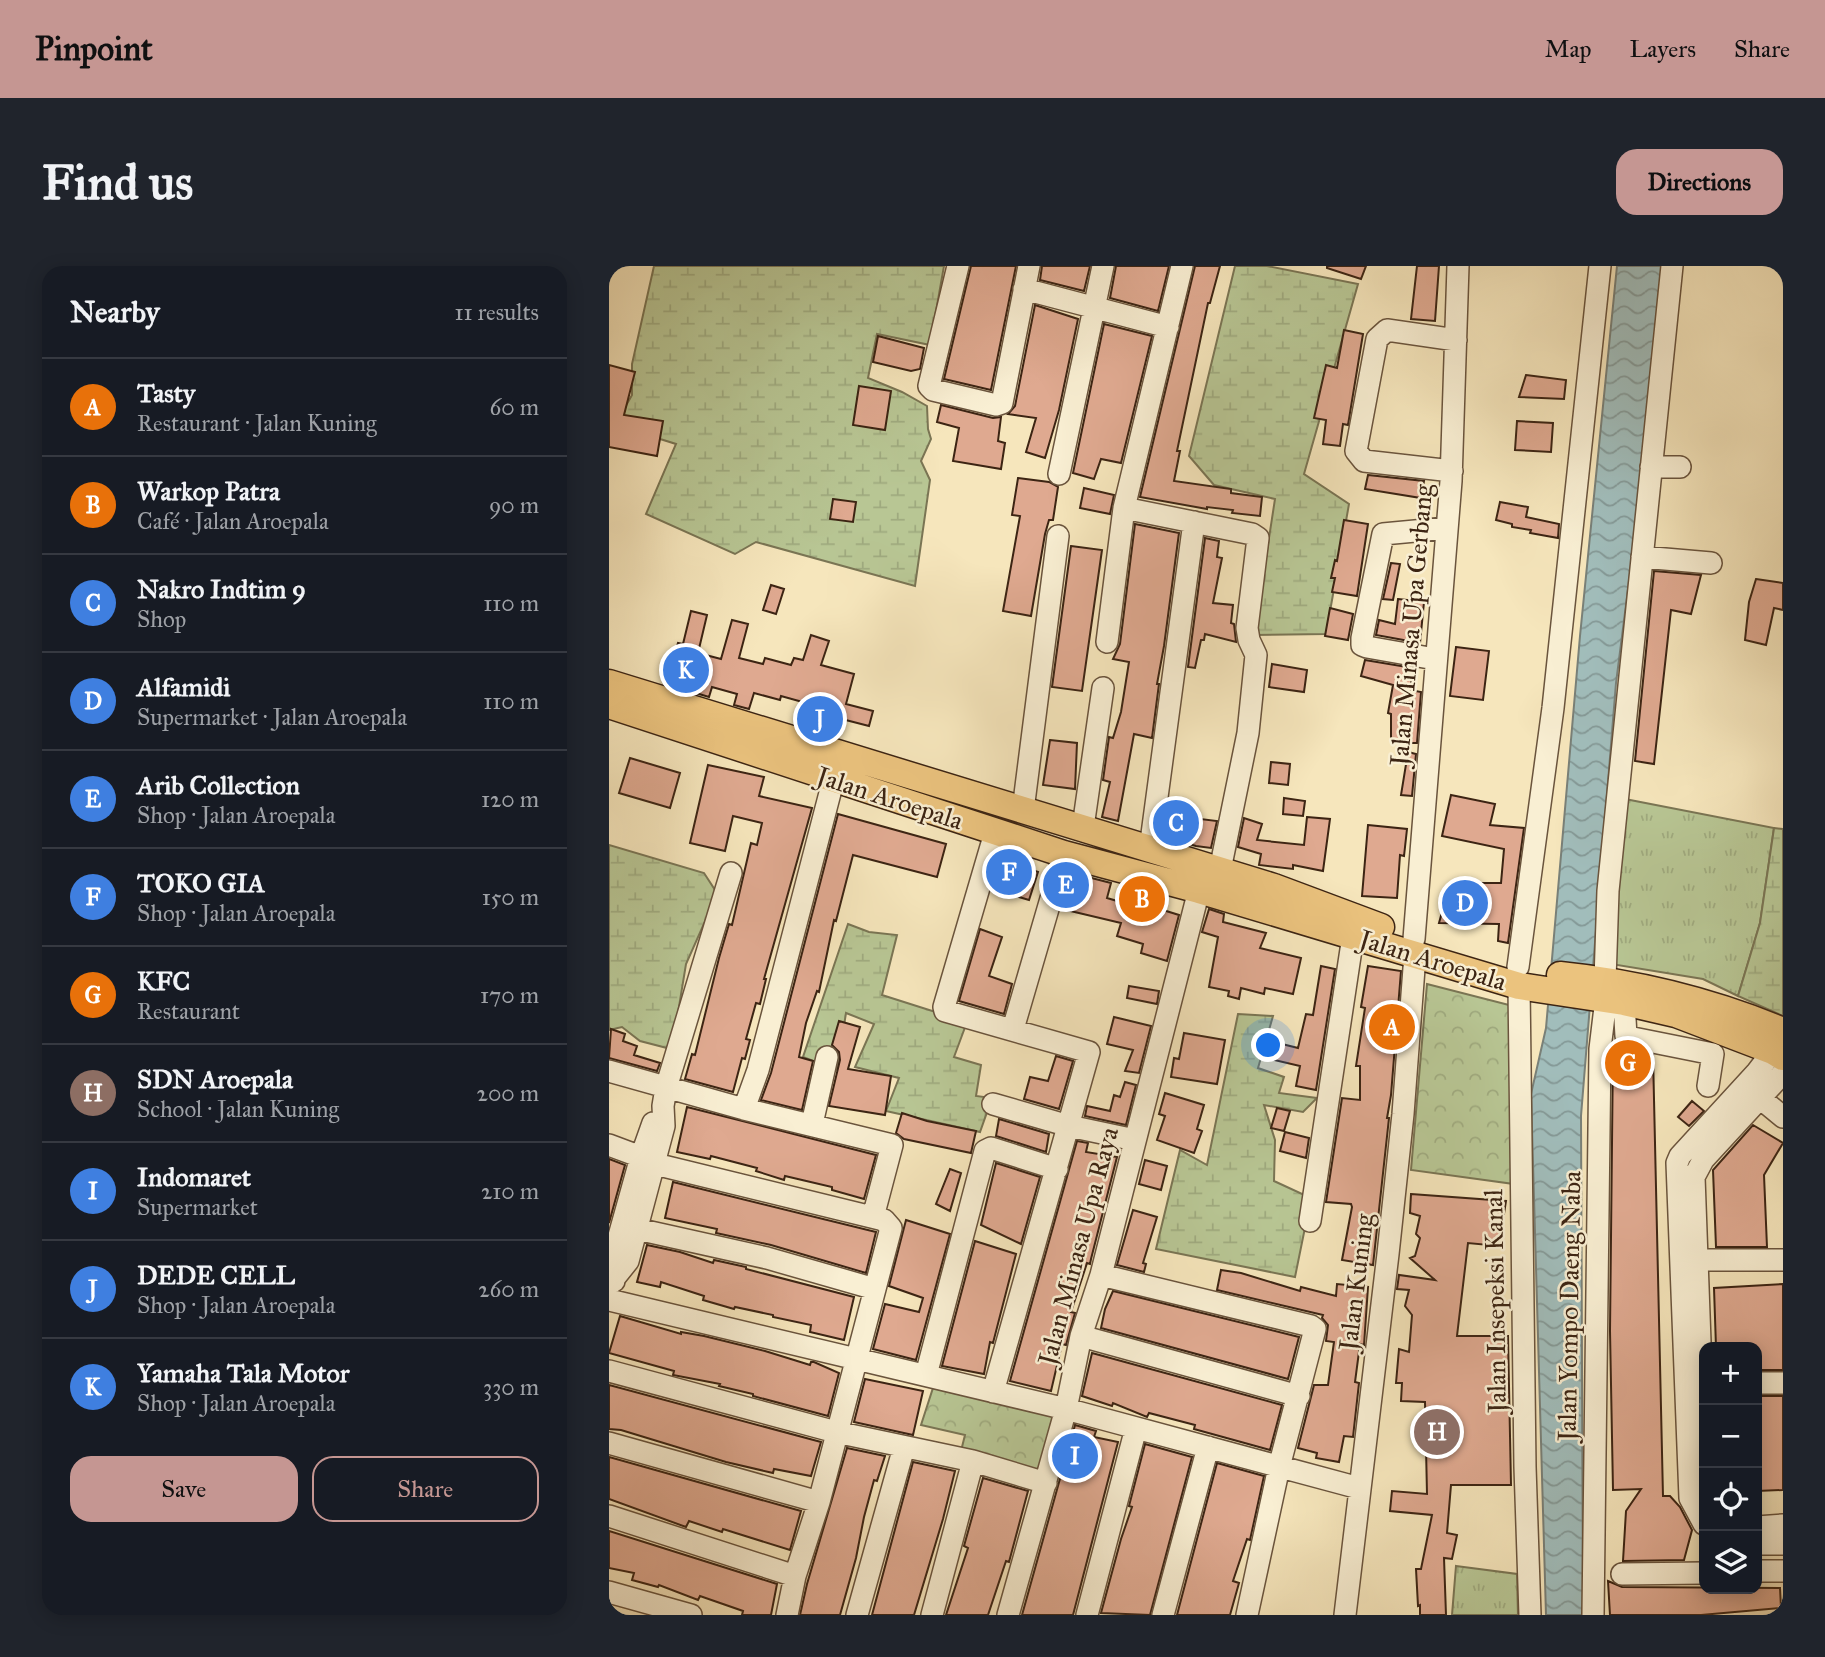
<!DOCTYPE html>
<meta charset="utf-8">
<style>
body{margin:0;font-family:"IM FELL Great Primer",serif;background:#20242c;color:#f1f3f6}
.controls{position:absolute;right:21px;bottom:21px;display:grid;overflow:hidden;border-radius:14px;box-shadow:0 4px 18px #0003}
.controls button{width:63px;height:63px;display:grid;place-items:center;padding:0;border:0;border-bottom:2px solid #363941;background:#171b24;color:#f1f3f6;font:35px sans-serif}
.you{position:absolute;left:660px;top:780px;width:24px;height:24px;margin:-18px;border:5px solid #fff;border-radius:50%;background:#1a73e8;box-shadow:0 0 0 10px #1a73e833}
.badge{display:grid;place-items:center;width:46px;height:46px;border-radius:50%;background:#c59692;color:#fff;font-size:23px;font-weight:700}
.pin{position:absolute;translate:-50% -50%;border:4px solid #fff;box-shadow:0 2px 7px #0006}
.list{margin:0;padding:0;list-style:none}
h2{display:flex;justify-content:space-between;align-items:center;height:91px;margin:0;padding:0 28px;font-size:30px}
h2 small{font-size:23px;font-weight:400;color:#9ea1a6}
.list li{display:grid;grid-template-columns:46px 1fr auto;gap:21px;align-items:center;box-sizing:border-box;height:98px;padding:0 28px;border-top:2px solid #363941}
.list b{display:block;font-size:26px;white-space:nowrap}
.list p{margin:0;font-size:23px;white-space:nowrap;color:#9ea1a6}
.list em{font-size:23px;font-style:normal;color:#9ea1a6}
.actions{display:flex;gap:14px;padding:21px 28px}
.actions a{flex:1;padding:16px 0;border:2px solid #c59692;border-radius:21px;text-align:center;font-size:24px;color:#c59692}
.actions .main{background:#c59692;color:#111}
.icon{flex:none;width:38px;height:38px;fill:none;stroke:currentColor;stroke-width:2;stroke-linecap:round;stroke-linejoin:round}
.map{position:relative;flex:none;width:1174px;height:1349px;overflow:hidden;border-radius:21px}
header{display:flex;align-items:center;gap:42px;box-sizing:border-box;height:98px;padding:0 35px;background:#c59692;color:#111}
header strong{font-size:33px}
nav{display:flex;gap:38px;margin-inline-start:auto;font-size:24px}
.intro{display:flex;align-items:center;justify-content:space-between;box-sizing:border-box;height:168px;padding:0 42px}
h1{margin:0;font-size:49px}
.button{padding:18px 32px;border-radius:21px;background:#c59692;color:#111;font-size:24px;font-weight:700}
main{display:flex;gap:42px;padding:0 42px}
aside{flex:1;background:#171b24;border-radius:21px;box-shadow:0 4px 18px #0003}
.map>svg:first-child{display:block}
</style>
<header>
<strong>Pinpoint</strong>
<nav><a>Map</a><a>Layers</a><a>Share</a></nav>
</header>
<div class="intro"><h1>Find us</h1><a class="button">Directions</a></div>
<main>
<aside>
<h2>Nearby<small>11 results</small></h2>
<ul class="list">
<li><span class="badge" style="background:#e8710a">A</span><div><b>Tasty</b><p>Restaurant · Jalan Kuning</p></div><em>60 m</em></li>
<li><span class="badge" style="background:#e8710a">B</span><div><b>Warkop Patra</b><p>Café · Jalan Aroepala</p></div><em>90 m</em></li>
<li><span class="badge" style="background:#3f7fe0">C</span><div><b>Nakro Indtim 9</b><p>Shop</p></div><em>110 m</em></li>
<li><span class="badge" style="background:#3f7fe0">D</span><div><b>Alfamidi</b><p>Supermarket · Jalan Aroepala</p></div><em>110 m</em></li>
<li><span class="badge" style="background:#3f7fe0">E</span><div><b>Arib Collection</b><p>Shop · Jalan Aroepala</p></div><em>120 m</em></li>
<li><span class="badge" style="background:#3f7fe0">F</span><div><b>TOKO GIA</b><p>Shop · Jalan Aroepala</p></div><em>150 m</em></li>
<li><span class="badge" style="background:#e8710a">G</span><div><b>KFC</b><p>Restaurant</p></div><em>170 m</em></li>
<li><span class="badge" style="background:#8d6e63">H</span><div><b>SDN Aroepala</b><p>School · Jalan Kuning</p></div><em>200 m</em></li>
<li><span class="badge" style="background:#3f7fe0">I</span><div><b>Indomaret</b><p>Supermarket</p></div><em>210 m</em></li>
<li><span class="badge" style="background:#3f7fe0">J</span><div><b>DEDE CELL</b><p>Shop · Jalan Aroepala</p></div><em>260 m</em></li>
<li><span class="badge" style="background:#3f7fe0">K</span><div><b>Yamaha Tala Motor</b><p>Shop · Jalan Aroepala</p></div><em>330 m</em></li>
</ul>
<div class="actions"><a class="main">Save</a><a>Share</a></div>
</aside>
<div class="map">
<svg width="1174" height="1349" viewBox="0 0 1174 1349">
<defs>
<pattern id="grass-tufts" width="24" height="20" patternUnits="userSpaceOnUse" patternTransform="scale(1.75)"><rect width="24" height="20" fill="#b8c694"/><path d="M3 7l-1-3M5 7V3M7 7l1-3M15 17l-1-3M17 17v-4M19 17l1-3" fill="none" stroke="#9faa7f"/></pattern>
<pattern id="wetland-marsh" width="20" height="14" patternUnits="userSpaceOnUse" patternTransform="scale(1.75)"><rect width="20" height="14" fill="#b8c694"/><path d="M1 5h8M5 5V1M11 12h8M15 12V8" fill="none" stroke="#9faa7f"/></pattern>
<pattern id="park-crowns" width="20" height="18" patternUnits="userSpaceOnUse" patternTransform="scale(1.75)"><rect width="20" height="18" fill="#b8c694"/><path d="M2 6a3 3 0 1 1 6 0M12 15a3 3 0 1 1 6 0" fill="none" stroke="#9faa7f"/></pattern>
<pattern id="water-waves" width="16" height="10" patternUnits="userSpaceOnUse" patternTransform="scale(1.75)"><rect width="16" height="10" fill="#a1bdbb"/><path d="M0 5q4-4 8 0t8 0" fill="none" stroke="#849997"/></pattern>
</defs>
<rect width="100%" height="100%" fill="#f6e6bc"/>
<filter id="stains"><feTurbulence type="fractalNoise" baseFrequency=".00286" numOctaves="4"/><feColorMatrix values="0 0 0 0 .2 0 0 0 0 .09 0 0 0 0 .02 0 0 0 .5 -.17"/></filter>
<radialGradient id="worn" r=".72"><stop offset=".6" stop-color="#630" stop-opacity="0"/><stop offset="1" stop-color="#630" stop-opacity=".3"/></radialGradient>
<path fill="url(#grass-tufts)" stroke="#7a7554" stroke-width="2" d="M1016,533l149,29 -14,95 -22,73 -35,-17 -92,-15z
M847,1300l61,8 1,41h-66z"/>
<path fill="url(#wetland-marsh)" stroke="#7a7554" stroke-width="2" d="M45,0h290l-14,79 -53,-11 -9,44 34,14 25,14 1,23 3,10 -10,22 9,19 -15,106 -159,-44 -21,12 -89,-40 30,-70 -61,-19 17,-30v-31z
M626,0h32l91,18 -54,190 45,30 -23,130 -72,1 21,-136 -61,-14 -25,-29z
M1165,562l9,1v187l-45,-20 22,-73z
M0,579l95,28 11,17 -8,27 -21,47 -10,61 -9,23 -27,-7 -18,-14 -13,3z
M239,658l21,8 28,3 -15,60 85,27 -13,35 27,8 -5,31 16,2 -12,34 -94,-21 13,-33 -44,-11 19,-43 -28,-11 -9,57 -34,-13z
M629,748l35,2 -15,52 26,9 -5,16 38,5 -14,14 -39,-7 11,35 -1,41 37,17 -16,79 -139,-28 24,-99 27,15z"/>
<path fill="url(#park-crowns)" stroke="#7a7554" stroke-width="2" d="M818,718l86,22 1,178 -103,-14z
M324,1122l123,23 -18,64 -78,-20 5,-20 -44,-10z"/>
<path fill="url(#water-waves)" stroke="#798078" stroke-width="2" d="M1008,0h47l-14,151 -34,266 -35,433 2,499h-37l-15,-521 15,-66 34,-392z"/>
<path fill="#dfa990" stroke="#3c2413" stroke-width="2" d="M362,0h45l-25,124 -47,-11z
M433,0h48l-6,25 -44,-11z
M507,0h53l-11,45 -48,-13z
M586,0h25l-10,37h-2l-31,148h3l-6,30 57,8v4l31,4 -2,19 -28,-3 1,-3 -26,-3v2l-67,-12z
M718,0h39l-5,13 -34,-11z
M808,0h22l-4,55 -24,-2z
M426,39l43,14 -19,91 -14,48 -19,-6 10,-34 -28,-4 7,-8z
M495,58l48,12 -31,127 -20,-4 -7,20 -21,-6z
M735,64l19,4 -15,91 -5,-1 -3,22 -17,-2 3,-24 -12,-2 12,-53 11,3z
M269,70l46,12 -4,21 -9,2 -38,-9z
M0,99l26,7 -11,43 39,6 -6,35 -48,-9z
M917,109l40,5 -2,19 -45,-2z
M250,120l32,5 -6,39 -32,-5z
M332,139l52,13 8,-1 -3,24 7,2 -4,26 -48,-8 6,-33 -22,-6z
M908,155l36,2 -2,29 -36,-2z
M759,209l56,6 -3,17 -56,-9z
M409,212l31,4 9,5 -5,33h-4l-4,14 -14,82 -28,-5 17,-95 -8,-1z
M475,222l30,7 -4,19 -30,-6z
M224,233l23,3 -3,20 -23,-3z
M891,236l28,5 -2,10 33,7 -1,14 -28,-5 1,-3 -19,-3v-3l-16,-4z
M735,254l24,4 -11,72 -25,-4 3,-14h-4l4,-18 2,1z
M526,258l44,9 -15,113 -7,38h2l-7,54 -18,-4 -16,87 -16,-4 8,-35 -7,-2 6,-43 4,1 8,-26 8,-50 -16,-3 7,-15z
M596,272l14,3 -2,16 5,1 -9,45 20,2 -2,18 3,1 2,18 -31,-8 -1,6h-3l-6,28 -7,-1z
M462,280l31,4 -20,141 -30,-4z
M782,297l9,1 -7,36 -10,-1z
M1045,305l47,4 -10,39 -20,-4 -17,154 -19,-3z
M1147,313l27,4v27l-9,-2 -8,37 -21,-5 4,-38z
M162,319l13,4 -8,25 -13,-4z
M789,333l26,3 -4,41 -44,-8 3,-15 16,4z
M721,342l23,6 -5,26 -23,-4z
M82,345l16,4 -9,38 23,6 11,-39 16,4 -9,34 24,6 2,-6 26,7 3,-7 9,2 8,-25 18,6 -8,24 33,9 -8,30 27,7 -4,15 -35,-9 -3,16 -10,-1 -8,-3 4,-23 -36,-10 -1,4 -26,-7 -5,16 -15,-4 3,-11 -25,-7 -3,10 -43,-13 12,-41 5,1z
M847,381l33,4 -6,49 -33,-4z
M756,394l48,8 -3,22 11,2 -4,51h-26v-29l-3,-1 5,-28 -32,-9z
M663,398l35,6 -3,22 -35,-5z
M441,474l27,3 -2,46 -32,-4z
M799,486l8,2 -4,42 -11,-1z
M21,492l50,15 -10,35 -51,-15z
M662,496l19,2 -2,21 -19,-2z
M99,499l56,12 -5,19 53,12 -48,171h2l-6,25 -4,-1 -10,36 4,1 -5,19 -3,-1 -9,34 -48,-13 7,-25 3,1 24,-97 10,-34 3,1 19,-82 6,2 5,-22 -29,-7 -8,35 -35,-8z
M842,529l44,9 -5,21 34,3 -16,115 -10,-2 1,-17 -60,-1 11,-40h51l3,-34 -62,-13z
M675,532l21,3 -2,15 -20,-2z
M229,548l108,30 -9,33 -84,-22 -17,66 -2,-1 -15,72 -2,-1 -11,32 -7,34 14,4 -11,49 -41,-10 10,-27z
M559,549l49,6 -6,27 -15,-2 -31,-9z
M698,551l23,2 -7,52 -30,-6v4l-34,-4 2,-11 -23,-7 6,-29 18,6 -5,16 47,5z
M759,559l39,4 -3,27 -4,-1 -3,43 -35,-2z
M392,594l37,12 -9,28 -37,-11z
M463,607l39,10 -4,15 27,8 3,-13 13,3 -3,9 32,10 -12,46 -26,-8 2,-9 -26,-8 4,-13 -59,-14z
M600,643l15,5 -1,8 43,11 -6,15 41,10 -8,36 -28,-6 -1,6 -23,-6 -2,11 -11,-3 1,-5 -20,-4 9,-50 -16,-5z
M371,663l22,8 -13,39 23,8 -8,30 -45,-13z
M712,700l14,3 -19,121 -20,-4 4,-20 -30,-7 4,-17 24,6 8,-34 7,1z
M759,700l33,5 -10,124 -4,23h2l-16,147 -31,-5 10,-53 -1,-3 -25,-2 16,-104 18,2v-34h-4l9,-58 -4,-1z
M520,720l30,5 -2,13 -30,-6z
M505,751l37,9 -12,47 -14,-2 8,-21 -26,-6z
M230,755l21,6 -12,42 43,7 -6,39 -56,-9 11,-46 -1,-8 -7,-7z
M2,763l14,5 -2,7 14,5 -3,9 26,8 -3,8 -48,-13z
M575,767l41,7 -8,44 -46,-7 3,-19 5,1z
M1004,783l40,6 10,441h7l10,11 12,23 -8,30 -61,1 3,-50 15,-22 -28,1 -3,-159z
M447,790l17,5 -14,48 -35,-10 6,-22 18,4z
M516,816l11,3 -10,40 -41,-9 2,-10 23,5 4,-16 6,2z
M556,827l39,12 -7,24 5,2 -8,22 -37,-13 8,-24 -6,-2z
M1083,835l12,10 -15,15 -11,-9z
M78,841l189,48 -12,44 -32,-9v-3l-47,-11 -1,4 -28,-9 1,-3 -46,-12 -1,3 -33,-7z
M668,842l13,3 -6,20 -13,-3z
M293,847l25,8 49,10 -5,22 -67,-14 -8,-6z
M390,853l50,15 -3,18 -50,-16z
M1144,859l30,18 -19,32 3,72h-51l-3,-77z
M676,866l24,6 -3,20 -26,-7z
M468,875l11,2 -2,9 31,5 -26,102 -1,5 -3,-1 -16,49 4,1 -9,32 -4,-1 -11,47 -41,-10z
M0,893l16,6 -16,58z
M536,894l22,6 -6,24 -22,-6z
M387,897l44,14 -19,67 -40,-19z
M341,903l11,4 -11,38 -14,-7z
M64,916l203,50 -10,41 -95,-28 -55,-12 1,-4 -52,-11z
M802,928l95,7 -7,45 -31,-3 -11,93h51l3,149h-60l-4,48 10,2 -5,24 -8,-1 2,57h-26v-10l-2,1 -2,-37h5l11,-54 -42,-4 2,-20 35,3 -2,-92 -24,-1 1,-18h-6l3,-34 10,3 3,-37 -7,-9 4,-16 -12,-1 2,-14 36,5 -25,-22 5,-2 5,-18 -4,-4 4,-18 -10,-3z
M524,944l24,7 -14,46 3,1 -2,8 -27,-7z
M297,954l44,14 -34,126 -43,-11 12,-45 34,8 4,-14 -34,-12z
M366,975l41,13 -23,89 -3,-1 -6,32 -42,-8z
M38,979l33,7 33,11 1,-3 32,7v2l108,28 -10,43 -34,-8 1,-7 -38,-8v-2l-38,-8 -1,2 -31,-9 1,-4 -43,-14 -1,5 -23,-5z
M612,1004l20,3 59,18 1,-4 35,9 1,-12 31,3 -4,58 -4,-1 -5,38 4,1 -6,54 -9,-1 -5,26 -23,-4 1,-5 -19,-5 16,-63h14l6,-43 -8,-1 2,-16 -6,-7 1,-3 -106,-25z
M1174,1018v86h-26v-23h-41l-2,-59z
M504,1025l186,46 -11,42 -187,-51 4,-19z
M11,1050l61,18v-2l23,4 61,15 45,14 1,-3h3l25,11 -11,43 -75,-20v-2l-34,-8 1,-2 -47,-9 1,-4 -65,-18z
M483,1087l190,52 -12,45 -76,-21 1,-4 -46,-12 -2,4 -34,-14 -1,3 -30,-10z
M256,1113l58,12 -10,44 -59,-13z
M0,1119l212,57 -10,34 -37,-7 -1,4 -47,-11 -105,-32 -12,-1z
M1148,1130h26v94l-26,1z
M466,1159l21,6 -2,6 24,5 -45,173h-51z
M536,1178l47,13 -42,158 -49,-2 20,-74 11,-32 -3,-1z
M238,1182l38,8 -8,25 -3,-1 -10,37 -8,41 -16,57h-40l7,-31z
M0,1191l192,54 -11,39 -67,-21 -1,3 -33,-11 -3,6 -77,-28z
M304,1196l42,9 -12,48 -29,96h-42z
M608,1197l47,13 -14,64 -3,-1 -14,42 6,2 -9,32h-53z
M374,1212l45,13 -19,71 -3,-1 -18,54h-42l22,-67 -4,-2z
M0,1265l168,53 -6,31h-29l1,-4 -43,-15 -2,4 -39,-15 -1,2 -26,-7 2,-7 -25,-5z
M999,1315l14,6 158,1 1,20 -80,7h-91z"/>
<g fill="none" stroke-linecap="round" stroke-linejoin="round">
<defs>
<path id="minor" d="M349,0l-29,120 4,4 63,15 6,-2 27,-137
M415,23l144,38
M1042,201h29
M843,205l-88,-10 -8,-10 21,-112 10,-9 69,10
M450,208l44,-208
M515,242l128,26 6,4 -11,90 2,12 7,15 -8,78 -28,137
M1033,291l69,6
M498,376l17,-134 58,-242
M826,393l-68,-12 -5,-2v-7l21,-104 64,-6
M414,544l35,-274
M474,561l20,-139
M541,583l44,-327
M805,673l37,-458 7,-215
M909,701l35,-259 47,-442
M996,714l3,-89 64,-625
M910,720l6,481 5,148
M1015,736l2,34 2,1 85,17 -5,32
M404,763l51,-175
M0,805l135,38 148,36 -19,72
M1140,823l34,28
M384,838l76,22 66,14
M135,843l14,-39 79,-304
M203,858l15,-67
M0,879l32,12
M46,898l229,56 7,8 -72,274 -24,74 -8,39
M701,955l45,-298
M28,963l130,29 108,31
M1077,994h97
M492,1009l210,51 4,3 -36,138 -32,148
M7,1010l12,-15 36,-135 -1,-20 3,-18 65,-215
M5,1015v-27l27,-97 12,-34
M0,1034l457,109 293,79
M472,1070l218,60
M0,1105l227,61 137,29 -41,154
M317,1109l59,-224 6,-3 66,21
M1148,1117h26
M384,1126l96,-340 -144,-41 -1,-4 51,-174
M0,1177l210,59
M1095,1186l-10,-275 9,-17 80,-87
M364,1195l73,22
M0,1250l186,60
M1095,1258l-14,-26 -13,-335 3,-7 77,-84 16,-21
M1148,1261l26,-2
M1148,1278h26
M1148,1305h26
M1013,1308l82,-1
M0,1326l82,23
M248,1349l47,-168
M399,1349l58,-206 15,-73 20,-61 98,-385
M478,1349l49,-187
M554,1349l45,-168
M736,1349l43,-361 15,-140 12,-159
M984,1349l7,-566 6,-50"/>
<path id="major" d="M0,417l665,204 107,40
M0,439l455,149 135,36 320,96 105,16 52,12 97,37 10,6
M951,709c78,8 151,26 223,56"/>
</defs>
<use href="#minor" stroke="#6a543d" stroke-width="24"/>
<use href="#major" stroke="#3c2413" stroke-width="29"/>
<use href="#minor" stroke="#f9efd3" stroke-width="21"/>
<use href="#major" stroke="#ebc37e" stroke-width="26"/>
</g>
<g text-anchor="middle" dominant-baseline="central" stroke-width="5" stroke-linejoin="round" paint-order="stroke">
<g font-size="26" fill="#3c2413" stroke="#f9efd3">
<text transform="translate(802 359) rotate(-85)">Jalan Minasa Upa Gerbang</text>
<text transform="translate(281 532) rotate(18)">Jalan Aroepala</text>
<text transform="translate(824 694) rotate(17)">Jalan Aroepala</text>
<text transform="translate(469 980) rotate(-75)">Jalan Minasa Upa Raya</text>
<text transform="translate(747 1016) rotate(-83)">Jalan Kuning</text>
<text transform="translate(886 1035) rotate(-91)">Jalan Insepeksi Kanal</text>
<text transform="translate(960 1040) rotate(-89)">Jalan Yompo Daeng Naba</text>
</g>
</g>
<rect width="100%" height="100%" filter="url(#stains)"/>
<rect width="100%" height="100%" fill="url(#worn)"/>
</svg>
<div class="controls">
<button>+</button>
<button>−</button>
<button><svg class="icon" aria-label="locate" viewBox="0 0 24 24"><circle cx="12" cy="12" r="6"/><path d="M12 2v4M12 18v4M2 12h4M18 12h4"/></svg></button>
<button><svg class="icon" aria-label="layers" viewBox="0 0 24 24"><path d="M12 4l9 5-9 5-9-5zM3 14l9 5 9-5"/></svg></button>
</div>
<div class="you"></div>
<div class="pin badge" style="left:783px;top:761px;background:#e8710a">A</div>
<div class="pin badge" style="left:533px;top:633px;background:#e8710a">B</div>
<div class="pin badge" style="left:567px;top:557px;background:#3f7fe0">C</div>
<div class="pin badge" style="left:856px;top:637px;background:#3f7fe0">D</div>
<div class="pin badge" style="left:457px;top:619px;background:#3f7fe0">E</div>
<div class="pin badge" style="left:400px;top:606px;background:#3f7fe0">F</div>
<div class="pin badge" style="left:1019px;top:797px;background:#e8710a">G</div>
<div class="pin badge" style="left:828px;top:1166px;background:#8d6e63">H</div>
<div class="pin badge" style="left:466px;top:1190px;background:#3f7fe0">I</div>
<div class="pin badge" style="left:211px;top:453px;background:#3f7fe0">J</div>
<div class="pin badge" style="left:77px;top:404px;background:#3f7fe0">K</div>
</div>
</main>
